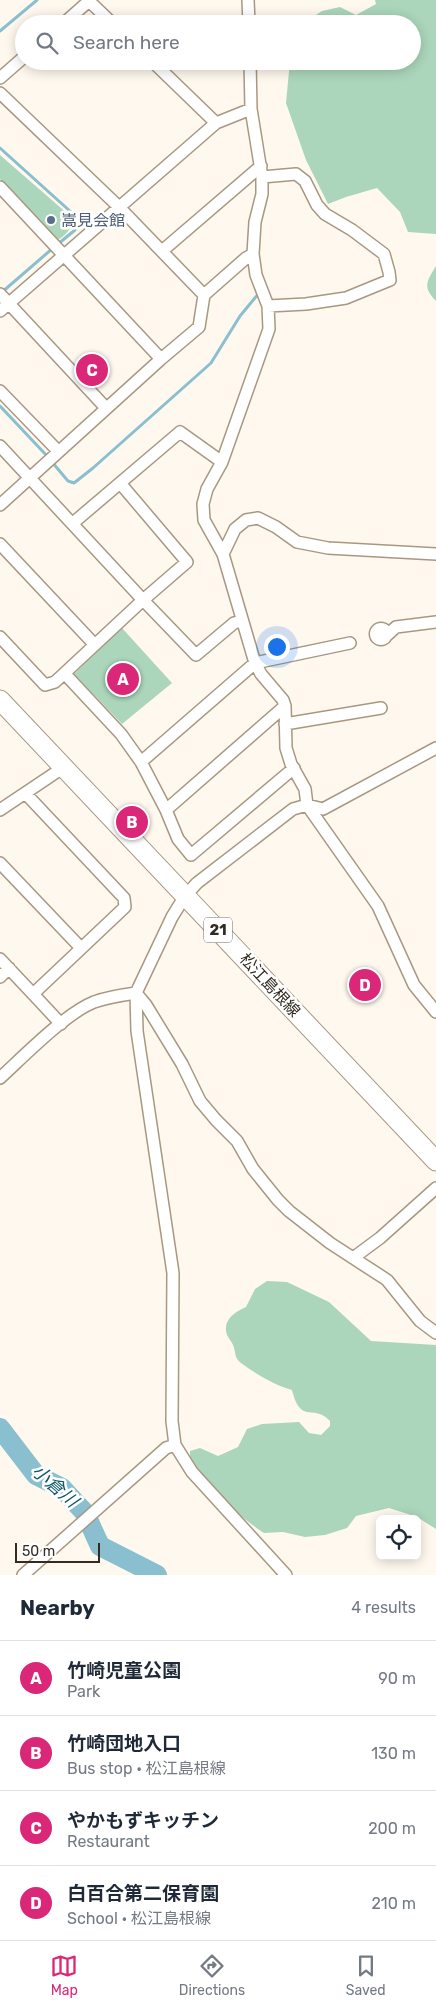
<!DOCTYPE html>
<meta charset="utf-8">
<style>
body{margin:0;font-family:Rubik,"Noto Sans JP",sans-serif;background:#f2f2f3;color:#1f2937}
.controls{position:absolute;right:15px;bottom:15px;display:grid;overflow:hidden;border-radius:8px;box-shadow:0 2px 12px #0003}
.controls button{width:45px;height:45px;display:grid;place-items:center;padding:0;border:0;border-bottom:1px solid #e0e1e3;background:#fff;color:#1f2937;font:25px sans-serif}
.scale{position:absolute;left:15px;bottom:12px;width:85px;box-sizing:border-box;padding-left:5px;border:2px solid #322b22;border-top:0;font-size:14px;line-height:18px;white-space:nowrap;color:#322b22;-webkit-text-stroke:4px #fff;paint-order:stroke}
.you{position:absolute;left:276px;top:646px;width:18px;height:18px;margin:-12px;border:4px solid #fff;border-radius:50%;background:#1a73e8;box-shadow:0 0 0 8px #1a73e833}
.badge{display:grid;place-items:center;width:32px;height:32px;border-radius:50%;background:#db2777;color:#fff;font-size:16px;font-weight:700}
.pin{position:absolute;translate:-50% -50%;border:2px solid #fff;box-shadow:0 1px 5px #0006}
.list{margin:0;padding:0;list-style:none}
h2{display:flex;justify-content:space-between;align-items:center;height:65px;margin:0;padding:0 20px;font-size:21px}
h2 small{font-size:16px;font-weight:400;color:#747a83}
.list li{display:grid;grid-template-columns:32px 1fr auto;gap:15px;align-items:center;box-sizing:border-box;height:75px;padding:0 20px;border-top:1px solid #e0e1e3}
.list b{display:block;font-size:19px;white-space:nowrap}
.list p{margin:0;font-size:16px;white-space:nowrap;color:#747a83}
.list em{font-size:16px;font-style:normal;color:#747a83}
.icon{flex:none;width:28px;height:28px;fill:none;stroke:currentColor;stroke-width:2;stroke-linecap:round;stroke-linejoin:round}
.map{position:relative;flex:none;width:436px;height:1575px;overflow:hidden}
.search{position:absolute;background:#fff;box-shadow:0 2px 12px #0003;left:15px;right:15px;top:15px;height:55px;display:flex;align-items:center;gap:12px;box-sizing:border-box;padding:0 18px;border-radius:28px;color:#747a83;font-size:19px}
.sheet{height:365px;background:#fff}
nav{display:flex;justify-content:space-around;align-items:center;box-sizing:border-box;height:70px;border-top:1px solid #e0e1e3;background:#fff;font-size:14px;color:#747a83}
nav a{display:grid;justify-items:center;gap:2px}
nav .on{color:#db2777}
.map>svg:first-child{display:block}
</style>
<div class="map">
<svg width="436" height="1575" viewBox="0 0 436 1575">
<rect width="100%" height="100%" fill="#fff8ee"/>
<path fill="#abd6bb" d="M375,0h61v234l-28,-2 -8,-20 -23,-24 -31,9 -18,7 -22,-44 -20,-57 4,-42h122v-37h-110l20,-13 18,-4 16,8 20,-11z
M0,155l69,60c4,13 0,17 -11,25l-58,-61z
M436,266v35c-14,-14 -9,-20 0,-35z
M122,628l50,55 -50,41 -48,-50z
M267,1281l20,1 42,20 42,39 65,4v184l-19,-12 -28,-9 -33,8 -9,12 -22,7 -20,2 -22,-5 -19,1c-21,-13 -60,-49 -72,-71 -2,-3 -2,-7 -2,-11l10,-3 18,8 20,-9 9,-18 15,-5 37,-2 10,11 12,2 9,-9v-5c-16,-18 -29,5 -38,-31 -18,-5 -36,-16 -51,-27 -7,-5 -5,-11 -8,-18 -1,-3 -4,-6 -6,-10 -5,-14 7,-23 19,-28l9,-18z"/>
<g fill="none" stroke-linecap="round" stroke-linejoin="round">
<path stroke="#8abfcf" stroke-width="3" d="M0,31l37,-31
M0,148l71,64 4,18 -17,14
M1,293l52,-45
M0,406l48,51
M52,462l16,19 6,2 19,-15 118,-105 29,-47 19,-23"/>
<path stroke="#8abfcf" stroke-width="20" d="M0,1428l36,47 26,13 23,25 15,33 57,29"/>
<defs>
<path id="street" d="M248,0l1,24
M63,24l26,-23 24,23
M152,61l64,62
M250,61l1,48 11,68v17l-7,28 -2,32 3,21 12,31 1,23 -47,133 -15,27 -4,15 1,16 19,34 32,109 6,11 22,26 2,6 1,42 5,16 14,25 2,16 71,101 36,79 22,27
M0,78l24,-21
M0,93l119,114 85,88 -5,32 -38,32
M262,177l34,-3 9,7 12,24 8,9 27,16 32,24 5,18 1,8 -44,18 -40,6 -38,2
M0,187l161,172 -161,146
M162,251l99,-85
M0,294l106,114
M204,295l42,-37 7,-4
M0,311l216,-188 35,-14
M0,391l58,60
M0,446l143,154 -88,82 -10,3 -45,-48
M120,483l67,79 -44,38 53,55 38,-32 8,-2
M73,523l107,-91 42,30
M0,544l95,101
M223,554l12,-25 11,-9 12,-2 18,9 21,15 31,6 108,6
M375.5 634a5.5 5.5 0 1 1 11 0a5.5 5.5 0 1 1-11 0Z
M385,637l11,-10 40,-5
M65,674l56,60 20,28 25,48 12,29 13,16 103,-87
M285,724l96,-16
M141,762l114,-99 95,-20
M26,794l98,104 1,9 -92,87 28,30
M0,810l64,-43
M166,810l119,-104
M0,863l81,85
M0,959l33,35
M0,977l9,-9
M136,993l10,12 36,59 18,37 16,19 21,21 16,28 25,31 11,11 41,32 57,37 33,41 16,12
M0,1078c24,-22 66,-65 94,-76 14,-5 28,-7 42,-9
M353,1258l27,-20 56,-50
M23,1575l143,-127 9,-3
M286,1575l-94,-103 -17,-27 -3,-24 1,-148 -36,-242 -1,-38 36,-76 13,-21 12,-13 96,-74 14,-4 16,4 113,-61"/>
<path id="primary" d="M0,700l436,461"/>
</defs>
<use href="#street" stroke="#a89881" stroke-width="14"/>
<use href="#primary" stroke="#a89881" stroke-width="21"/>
<use href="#street" stroke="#fff" stroke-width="11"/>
<use href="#primary" stroke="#fff" stroke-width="19"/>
</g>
<circle fill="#5c6f8a" stroke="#fff" stroke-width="2" cx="51" cy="220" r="5"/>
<g text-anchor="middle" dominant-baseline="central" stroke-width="5" stroke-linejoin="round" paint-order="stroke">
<rect fill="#fff" stroke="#706b64" stroke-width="1" x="204" y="917.5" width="28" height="25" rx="4"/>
<g font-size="15" font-weight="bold" fill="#322b22">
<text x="218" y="930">21</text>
</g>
<g font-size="16" fill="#4e5e75" stroke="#fff" text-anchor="start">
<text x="61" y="220">嵩見会館</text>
</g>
<g font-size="16" fill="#322b22" stroke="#fff">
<text transform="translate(270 985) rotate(47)">松江島根線</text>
</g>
<g font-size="18" font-style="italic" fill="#0d5768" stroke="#fff">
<text transform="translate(55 1486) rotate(41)">小倉川</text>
</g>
</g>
</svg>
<div class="controls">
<button><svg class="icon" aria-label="locate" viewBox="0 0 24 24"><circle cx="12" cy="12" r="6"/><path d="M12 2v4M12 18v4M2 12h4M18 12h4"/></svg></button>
</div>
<div class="scale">50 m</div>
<div class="you"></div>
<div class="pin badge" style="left:123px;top:679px">A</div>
<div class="pin badge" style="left:132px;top:822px">B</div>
<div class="pin badge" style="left:92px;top:370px">C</div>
<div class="pin badge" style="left:365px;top:985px">D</div>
<div class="search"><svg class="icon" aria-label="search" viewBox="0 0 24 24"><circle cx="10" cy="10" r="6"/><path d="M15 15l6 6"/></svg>Search here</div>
</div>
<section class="sheet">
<h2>Nearby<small>4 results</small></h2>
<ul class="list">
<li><span class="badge">A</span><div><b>竹崎児童公園</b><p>Park</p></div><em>90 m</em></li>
<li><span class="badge">B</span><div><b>竹崎団地入口</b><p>Bus stop · 松江島根線</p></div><em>130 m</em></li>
<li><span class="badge">C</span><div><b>やかもずキッチン</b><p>Restaurant</p></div><em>200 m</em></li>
<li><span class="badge">D</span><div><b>白百合第二保育園</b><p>School · 松江島根線</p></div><em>210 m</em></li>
</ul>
</section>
<nav>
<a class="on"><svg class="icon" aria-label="map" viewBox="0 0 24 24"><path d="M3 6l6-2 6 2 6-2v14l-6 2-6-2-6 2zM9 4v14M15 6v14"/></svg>Map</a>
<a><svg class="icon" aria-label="directions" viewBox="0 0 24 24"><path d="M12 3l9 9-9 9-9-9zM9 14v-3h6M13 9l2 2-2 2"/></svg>Directions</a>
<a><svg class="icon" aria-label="saved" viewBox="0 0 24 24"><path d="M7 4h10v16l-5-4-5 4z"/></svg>Saved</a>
</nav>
